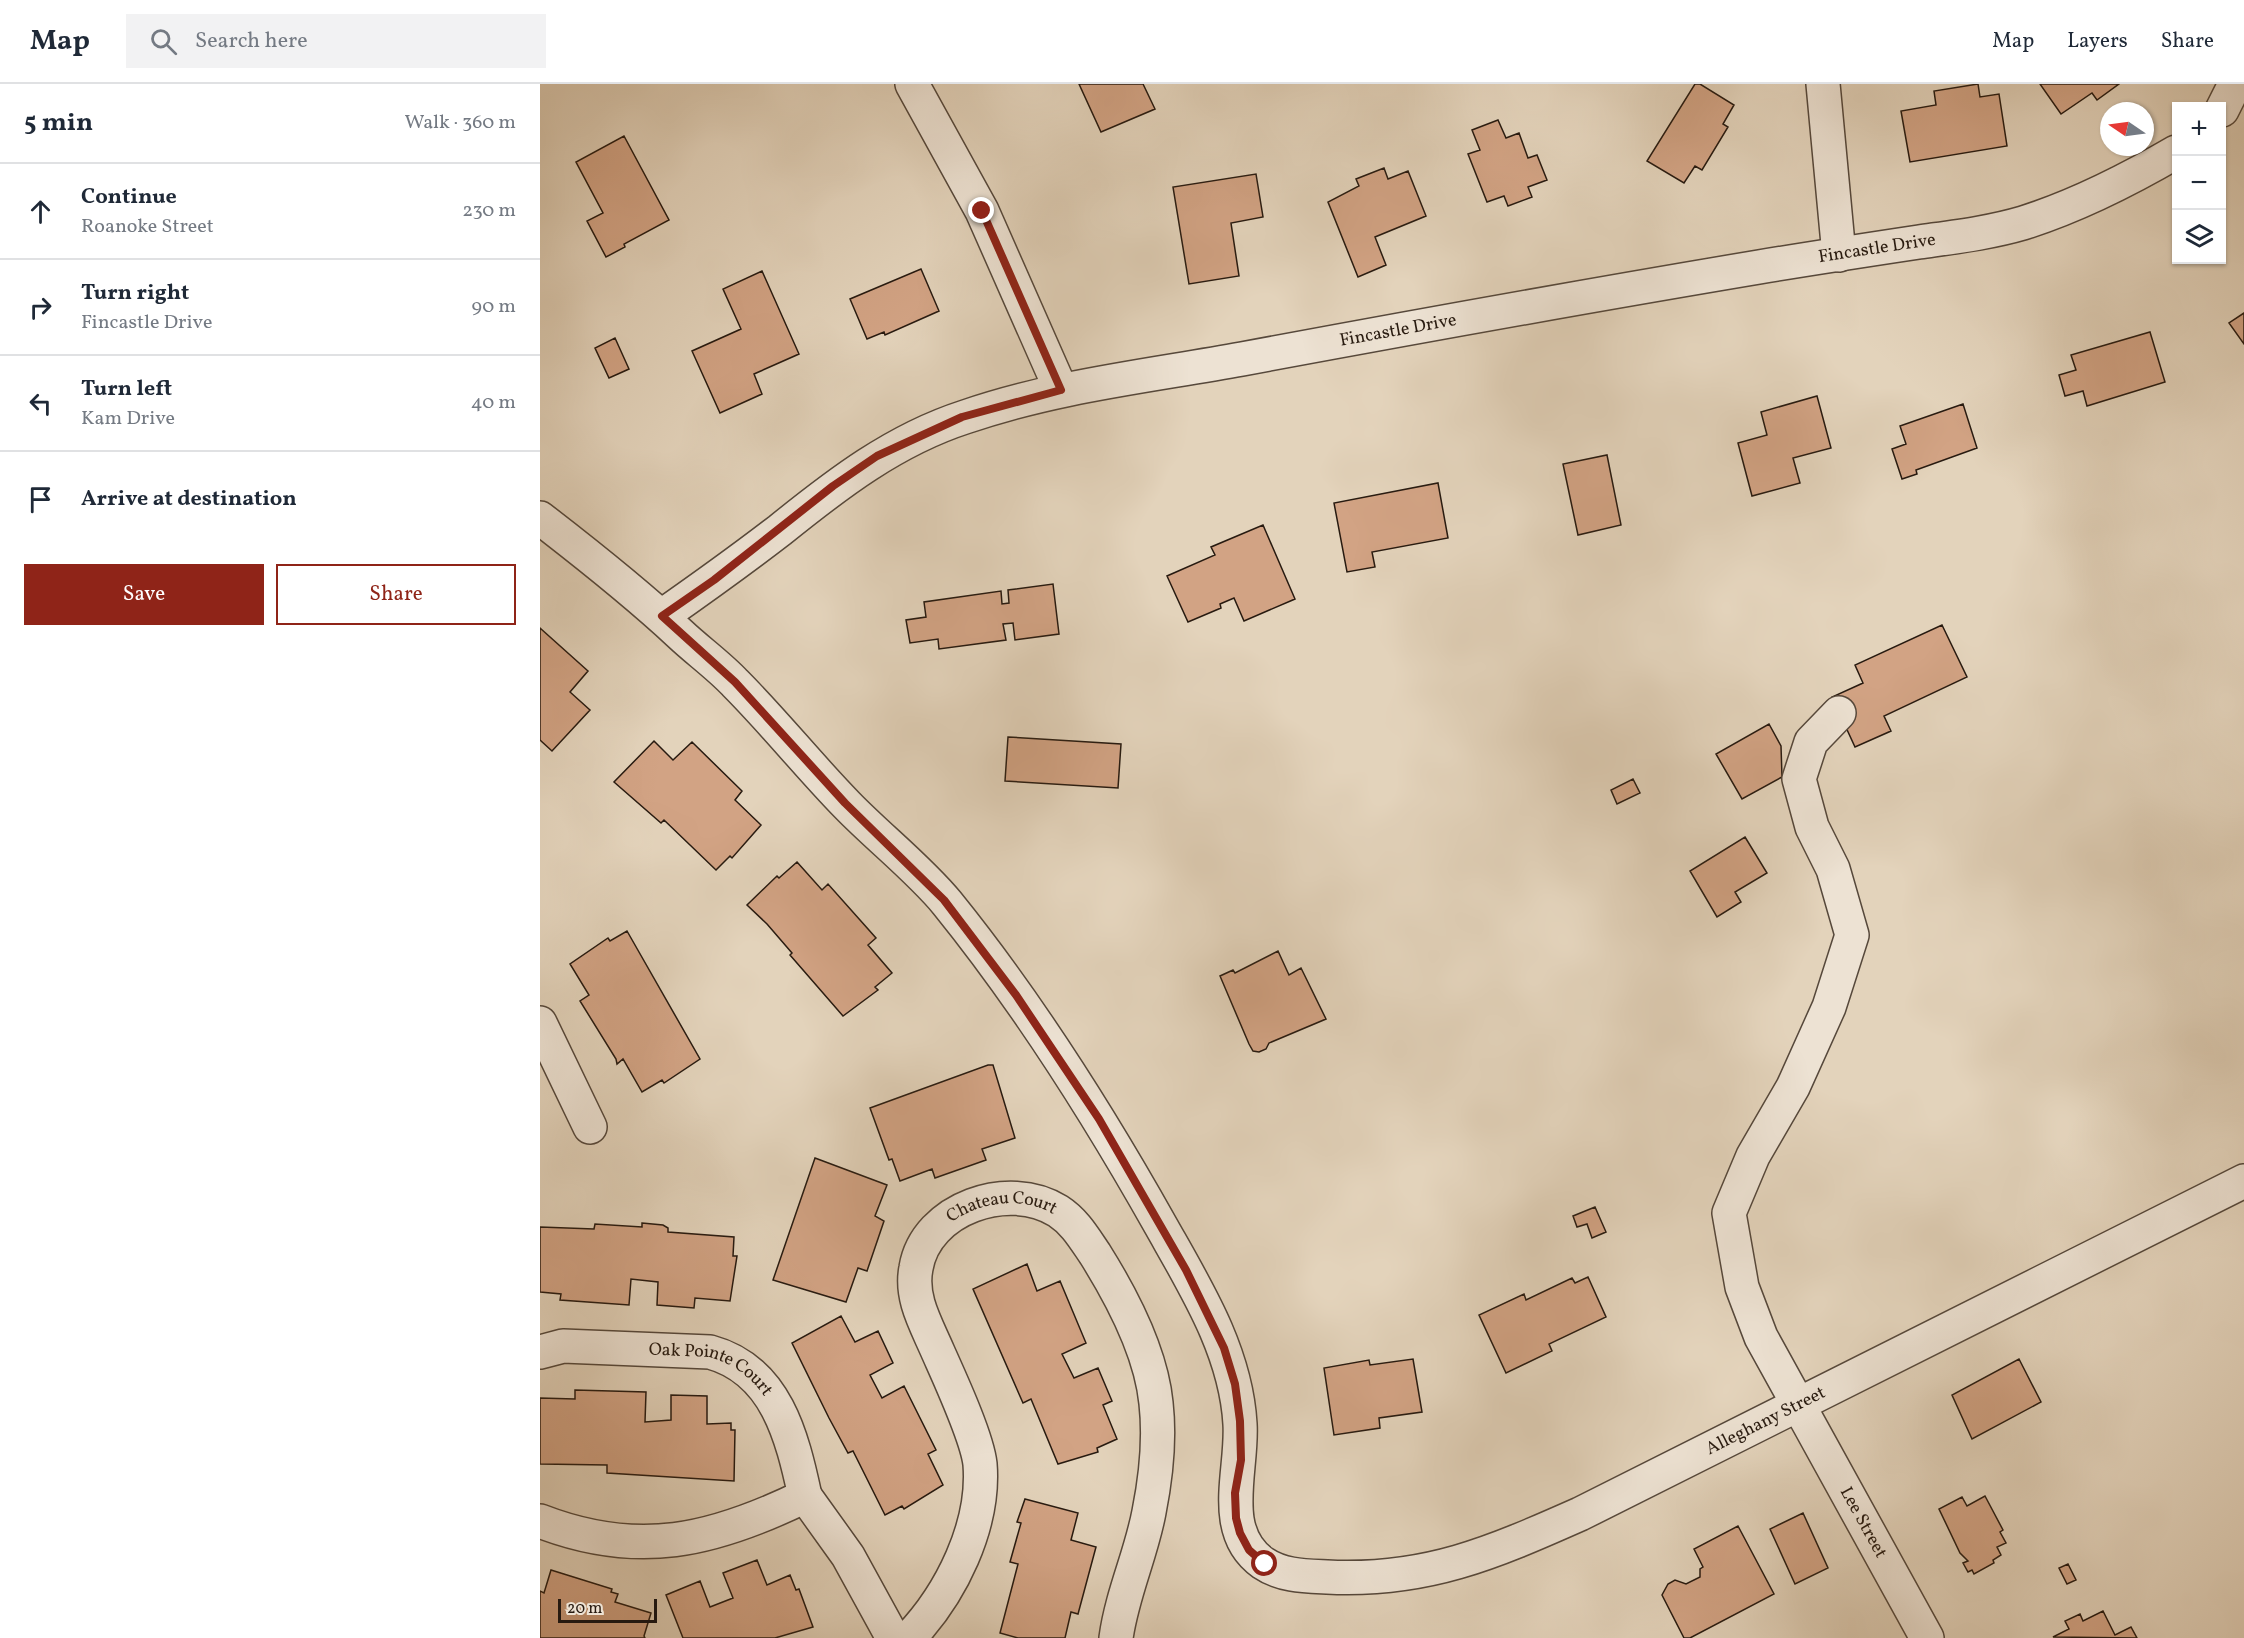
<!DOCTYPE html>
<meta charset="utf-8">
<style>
body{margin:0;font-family:Vollkorn,serif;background:#f2f2f3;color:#1f2937}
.controls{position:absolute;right:18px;top:18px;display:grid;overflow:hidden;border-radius:0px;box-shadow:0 2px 4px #0004}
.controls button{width:54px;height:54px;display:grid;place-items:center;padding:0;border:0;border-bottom:2px solid #e0e1e3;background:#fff;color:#1f2937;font:30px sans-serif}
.compass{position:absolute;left:1560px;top:18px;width:54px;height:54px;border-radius:50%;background:#fff;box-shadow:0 2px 4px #0004;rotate:283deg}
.scale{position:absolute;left:18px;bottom:15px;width:99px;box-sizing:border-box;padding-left:6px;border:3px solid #271a10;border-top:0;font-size:16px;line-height:21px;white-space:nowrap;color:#271a10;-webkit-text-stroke:4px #ede2d3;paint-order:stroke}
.stop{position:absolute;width:18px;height:18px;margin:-14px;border:4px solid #8f2418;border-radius:50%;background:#fff}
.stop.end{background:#8f2418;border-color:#fff;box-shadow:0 2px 6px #0008}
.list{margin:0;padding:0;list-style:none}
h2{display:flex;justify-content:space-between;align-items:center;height:78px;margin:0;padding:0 24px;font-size:26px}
h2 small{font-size:20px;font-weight:400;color:#747a83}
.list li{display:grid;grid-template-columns:39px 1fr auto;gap:18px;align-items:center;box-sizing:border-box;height:96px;padding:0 24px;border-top:2px solid #e0e1e3}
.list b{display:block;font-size:22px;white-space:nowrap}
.list p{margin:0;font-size:20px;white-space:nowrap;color:#747a83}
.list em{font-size:20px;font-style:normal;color:#747a83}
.actions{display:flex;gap:12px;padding:18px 24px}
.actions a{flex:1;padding:14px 0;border:2px solid #8f2418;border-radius:0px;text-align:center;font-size:21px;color:#8f2418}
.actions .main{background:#8f2418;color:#fff}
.icon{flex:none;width:33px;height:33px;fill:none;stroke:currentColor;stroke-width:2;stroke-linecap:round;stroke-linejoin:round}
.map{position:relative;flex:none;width:1704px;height:1554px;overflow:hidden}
header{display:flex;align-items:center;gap:36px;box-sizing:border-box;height:84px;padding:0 30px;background:#fff;border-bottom:2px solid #e0e1e3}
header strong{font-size:28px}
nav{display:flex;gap:33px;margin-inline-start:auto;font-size:21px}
.search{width:420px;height:54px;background:#f2f2f3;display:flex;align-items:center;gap:15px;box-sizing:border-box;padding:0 21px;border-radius:0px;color:#747a83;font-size:22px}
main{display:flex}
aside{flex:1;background:#fff}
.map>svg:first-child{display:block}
</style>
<header>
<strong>Map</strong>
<div class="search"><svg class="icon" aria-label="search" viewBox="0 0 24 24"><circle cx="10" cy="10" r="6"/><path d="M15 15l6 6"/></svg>Search here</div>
<nav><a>Map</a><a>Layers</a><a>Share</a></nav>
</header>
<main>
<aside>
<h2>5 min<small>Walk · 360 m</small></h2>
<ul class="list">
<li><svg class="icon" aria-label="ahead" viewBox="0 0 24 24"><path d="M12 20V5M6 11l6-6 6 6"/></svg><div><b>Continue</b><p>Roanoke Street</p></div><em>230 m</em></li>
<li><svg class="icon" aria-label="right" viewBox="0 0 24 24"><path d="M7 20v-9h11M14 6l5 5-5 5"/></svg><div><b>Turn right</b><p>Fincastle Drive</p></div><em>90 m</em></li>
<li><svg class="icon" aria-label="left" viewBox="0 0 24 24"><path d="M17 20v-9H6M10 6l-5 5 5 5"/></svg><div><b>Turn left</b><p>Kam Drive</p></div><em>40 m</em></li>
<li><svg class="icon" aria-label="arrive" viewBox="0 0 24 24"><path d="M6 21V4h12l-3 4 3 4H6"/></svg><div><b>Arrive at destination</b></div></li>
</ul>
<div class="actions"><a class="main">Save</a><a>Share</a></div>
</aside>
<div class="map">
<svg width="1704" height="1554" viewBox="0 0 1704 1554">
<rect width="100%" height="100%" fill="#e3d3bb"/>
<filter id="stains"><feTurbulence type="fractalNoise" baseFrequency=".00333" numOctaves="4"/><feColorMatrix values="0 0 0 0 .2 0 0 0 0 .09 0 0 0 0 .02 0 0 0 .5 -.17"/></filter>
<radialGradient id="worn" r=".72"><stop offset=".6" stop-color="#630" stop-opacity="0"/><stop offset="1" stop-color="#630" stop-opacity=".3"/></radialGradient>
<path fill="#d2a384" stroke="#271a10" stroke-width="1.5" d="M539,0h64l12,25 -54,23z
M1155,0h5l34,21 -11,19 5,3 -26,43 -7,-4 -11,17 -37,-22z
M1438,0l2,13 19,-3 8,52 -97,16 -9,-51 35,-6 -2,-14z
M1500,0h79l-22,16 -5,-7 -31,21z
M958,36l8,18 13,-5 9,25 9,-3 10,25 -19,7 4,10 -24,9 -4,-10 -17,6 -19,-48 12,-4 -8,-20z
M84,52l45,84 -45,24 1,3 -19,10 -19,-36 16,-8 -27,-51z
M844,84l4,11 20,-8 18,45 -51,21 11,28 -28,12 -30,-75 31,-16 -3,-7z
M716,90l7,43 -32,6 8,53 -50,8 -16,-97z
M381,185l18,42 -54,24 -1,-3 -17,7 -17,-40z
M222,187l37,83 -45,20 8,20 -42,19 -28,-62 49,-22 -18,-40z
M1704,229v31l-15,-21z
M1610,248l15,50 -78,24 -4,-15 -18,5 -6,-21 17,-5 -5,-15z
M75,254l14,31 -20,9 -14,-30z
M1277,312l14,52 -38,10 7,25 -48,13 -14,-53 29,-8 -6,-23z
M1423,320l14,44 -61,22 1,4 -15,5 -10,-30 14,-5 -6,-18z
M1067,371l14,70 -43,10 -15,-71z
M898,399l10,55 -76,14 3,15 -28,5 -13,-69z
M723,441l32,74 -51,22 -10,-23 -14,6 1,4 -33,14 -21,-46 48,-21 -4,-8z
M513,500l6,50 -44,6 -2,-17 -10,1 3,16 -67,9 -1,-10 -28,4 -4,-23 20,-3 -2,-15 77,-11 1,13 7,-1 -1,-13z
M1402,541l25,52 -83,39 7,15 -36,16 -23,-50 31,-14 -8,-18z
M0,544l48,43 -18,21 20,18 -38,41 -12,-11z
M1229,640l12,22 1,31 -40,22 -26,-45z
M468,653l113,7 -3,44 -113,-7z
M114,657l19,19 19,-18 50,49 -7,9 26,25 -29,33 -2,-2 -14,14 -52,-50 -3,3 -47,-41z
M1093,695l7,14 -23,11 -6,-14z
M1205,753l22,36 -32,19 6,10 -24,15 -27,-46z
M257,778l25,28 6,-6 48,54 -8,7 24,28 -17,14 3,3 -35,26 -53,-61 2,-2 -25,-29 -20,-19 30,-29 2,2z
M87,847l73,128 -36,24 -2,-3 -20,12 -19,-33 -6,5 -1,-5 -36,-58 9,-6 -19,-31 38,-26 2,3z
M738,867l11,24 12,-7 25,51 -57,24 -3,6 -7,3 -6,-1 -4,-7 -29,-68 13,-6 2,3z
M448,981h5l22,73 -33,11 4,11 -51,18 -3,-9 -32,12 -8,-22 -3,1 -19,-52z
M275,1074l72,27 -12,31 9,5 -17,50 -9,-3 -12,34 -73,-22z
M1055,1123l11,25 -14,6 -5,-14 -10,3 -4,-11z
M102,1139l21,2 5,3v4l66,5 -1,19h4l-7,45 -35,-3 -1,10 -37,-3 1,-23 -27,-3 -2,26 -69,-5 1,-6 -21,-2v-65l54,2 1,-5 47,3z
M487,1180l10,27 23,-10 26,62 -24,11 12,24 24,-10 14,33 -9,4 14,34 -20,9 1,4 -40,12 -27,-65 -8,4 -50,-114z
M1048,1193l18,40 -57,27 3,7 -46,22 -27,-58 45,-21 2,6 46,-22 3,5z
M301,1232l14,26 23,-11 15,32 -23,12 12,23 22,-12 32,64 -8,4 15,31 -39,24 -2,-3 -17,9 -32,-64 -5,2 -19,-35 -37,-75z
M873,1275l9,53 -43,6 1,10 -46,7 -10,-67 45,-8 1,5z
M1479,1275l22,43 -69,37 -20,-44z
M35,1306l71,2 -1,30 26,-2v-25l36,1v28l24,-1v7h4l-1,51 -127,-8v-8l-67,-1v-66l35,1z
M1445,1412l18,34 -3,2 6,11 -9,4 4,8 -8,5 1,3 -20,11 -2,-4 -4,2 -5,-9 5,-2 -8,-8 -21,-44 23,-12 5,9z
M485,1415l53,14 -7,27 25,7 -18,67 -7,-2 -6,26h-47l-18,-5 18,-69 -8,-2 11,-39 -4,-1z
M1263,1429l25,55 -33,16 -25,-55z
M1198,1442l36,68 -84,44h-6l-22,-43 6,-11 7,-4 11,4 14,-7v-8l3,-2 -9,-18z
M217,1476l10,25 23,-10 6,15 3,-1 14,38 -38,11h-92l-17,-43 34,-14 10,26 23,-9 -10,-25z
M1528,1480l8,16 -9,4 -8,-16z
M11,1486l61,19 -1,3 7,2 -3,8 36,11 -7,23 1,2h-105v-47l4,2z
M1563,1527l12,24 16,-8 6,11 -84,-1 16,-8 -4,-8 15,-7 3,7z"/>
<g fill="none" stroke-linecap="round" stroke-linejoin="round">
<defs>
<g id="minor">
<path d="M372,0l70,127 79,179"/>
<path d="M1283,0l16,171"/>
<path d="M1682,26l13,-26"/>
<path id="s1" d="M0,434c48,37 95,74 140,116 18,17 38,31 55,49 39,39 73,82 112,122 31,32 73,65 100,98 81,100 151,211 214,323 35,62 75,126 79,198 3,46 -22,107 23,139 19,13 42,13 64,14 99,5 165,-24 253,-63l664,-333"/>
<path id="s2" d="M122,532c40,-28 79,-56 118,-86 57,-46 114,-90 185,-113 90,-31 183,-41 277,-58 172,-32 344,-63 517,-92 54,-9 107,-17 160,-25 35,-5 70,-9 104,-19 54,-17 105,-43 153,-71"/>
<path id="s3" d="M1299,629l-28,29 -12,37 13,48 21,42 19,66 -23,72 -36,80 -40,69 -24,57 13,74 19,50 166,301"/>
<path d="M0,939l50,104"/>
<path id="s4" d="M0,1268l23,-6 147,6c66,18 82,84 95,144 -92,45 -167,63 -265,25"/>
<path d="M265,1412l43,60 45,82"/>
<path id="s5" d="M369,1554c42,-44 76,-112 71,-174 -3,-27 -30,-85 -42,-112 -12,-28 -28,-54 -22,-84 10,-60 93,-88 142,-57 17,11 26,27 37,43 27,43 56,98 61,149 4,36 0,74 -7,109 -8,43 -27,82 -33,126"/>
</g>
</defs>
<use href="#minor" stroke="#56483b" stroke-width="36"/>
<use href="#minor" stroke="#ede2d3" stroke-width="33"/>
</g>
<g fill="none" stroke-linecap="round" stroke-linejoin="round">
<path stroke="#8f2418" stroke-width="8" d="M442,127l79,179 -99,27 -85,39 -44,30 -119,94 -52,36 73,66 110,121 99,97 72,95 83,124 87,151 38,78 11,36 5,37 1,39 -6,33 1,25 4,15 9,17 16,14"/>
</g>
<g text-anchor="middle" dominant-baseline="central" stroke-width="5" stroke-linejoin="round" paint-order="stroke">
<g font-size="18" fill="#271a10" stroke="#ede2d3">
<text stroke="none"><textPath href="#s2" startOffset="1292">Fincastle Drive</textPath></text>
<text stroke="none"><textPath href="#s2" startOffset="806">Fincastle Drive</textPath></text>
<text stroke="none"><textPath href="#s5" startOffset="519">Chateau Court</textPath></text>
<text stroke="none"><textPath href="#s4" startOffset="177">Oak Pointe Court</textPath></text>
<text stroke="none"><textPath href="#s1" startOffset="1850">Alleghany Street</textPath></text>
<text stroke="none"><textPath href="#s3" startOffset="890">Lee Street</textPath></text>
</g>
</g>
<rect width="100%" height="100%" filter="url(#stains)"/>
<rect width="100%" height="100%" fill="url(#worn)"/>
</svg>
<div class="controls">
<button>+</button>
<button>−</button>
<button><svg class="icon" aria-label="layers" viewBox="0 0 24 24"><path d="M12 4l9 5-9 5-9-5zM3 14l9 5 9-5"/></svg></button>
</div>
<svg class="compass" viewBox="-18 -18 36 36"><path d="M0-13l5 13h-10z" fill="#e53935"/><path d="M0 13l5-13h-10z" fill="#747a83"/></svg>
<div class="scale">20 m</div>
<div class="stop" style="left:725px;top:1480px"></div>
<div class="stop end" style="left:442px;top:127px"></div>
</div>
</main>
